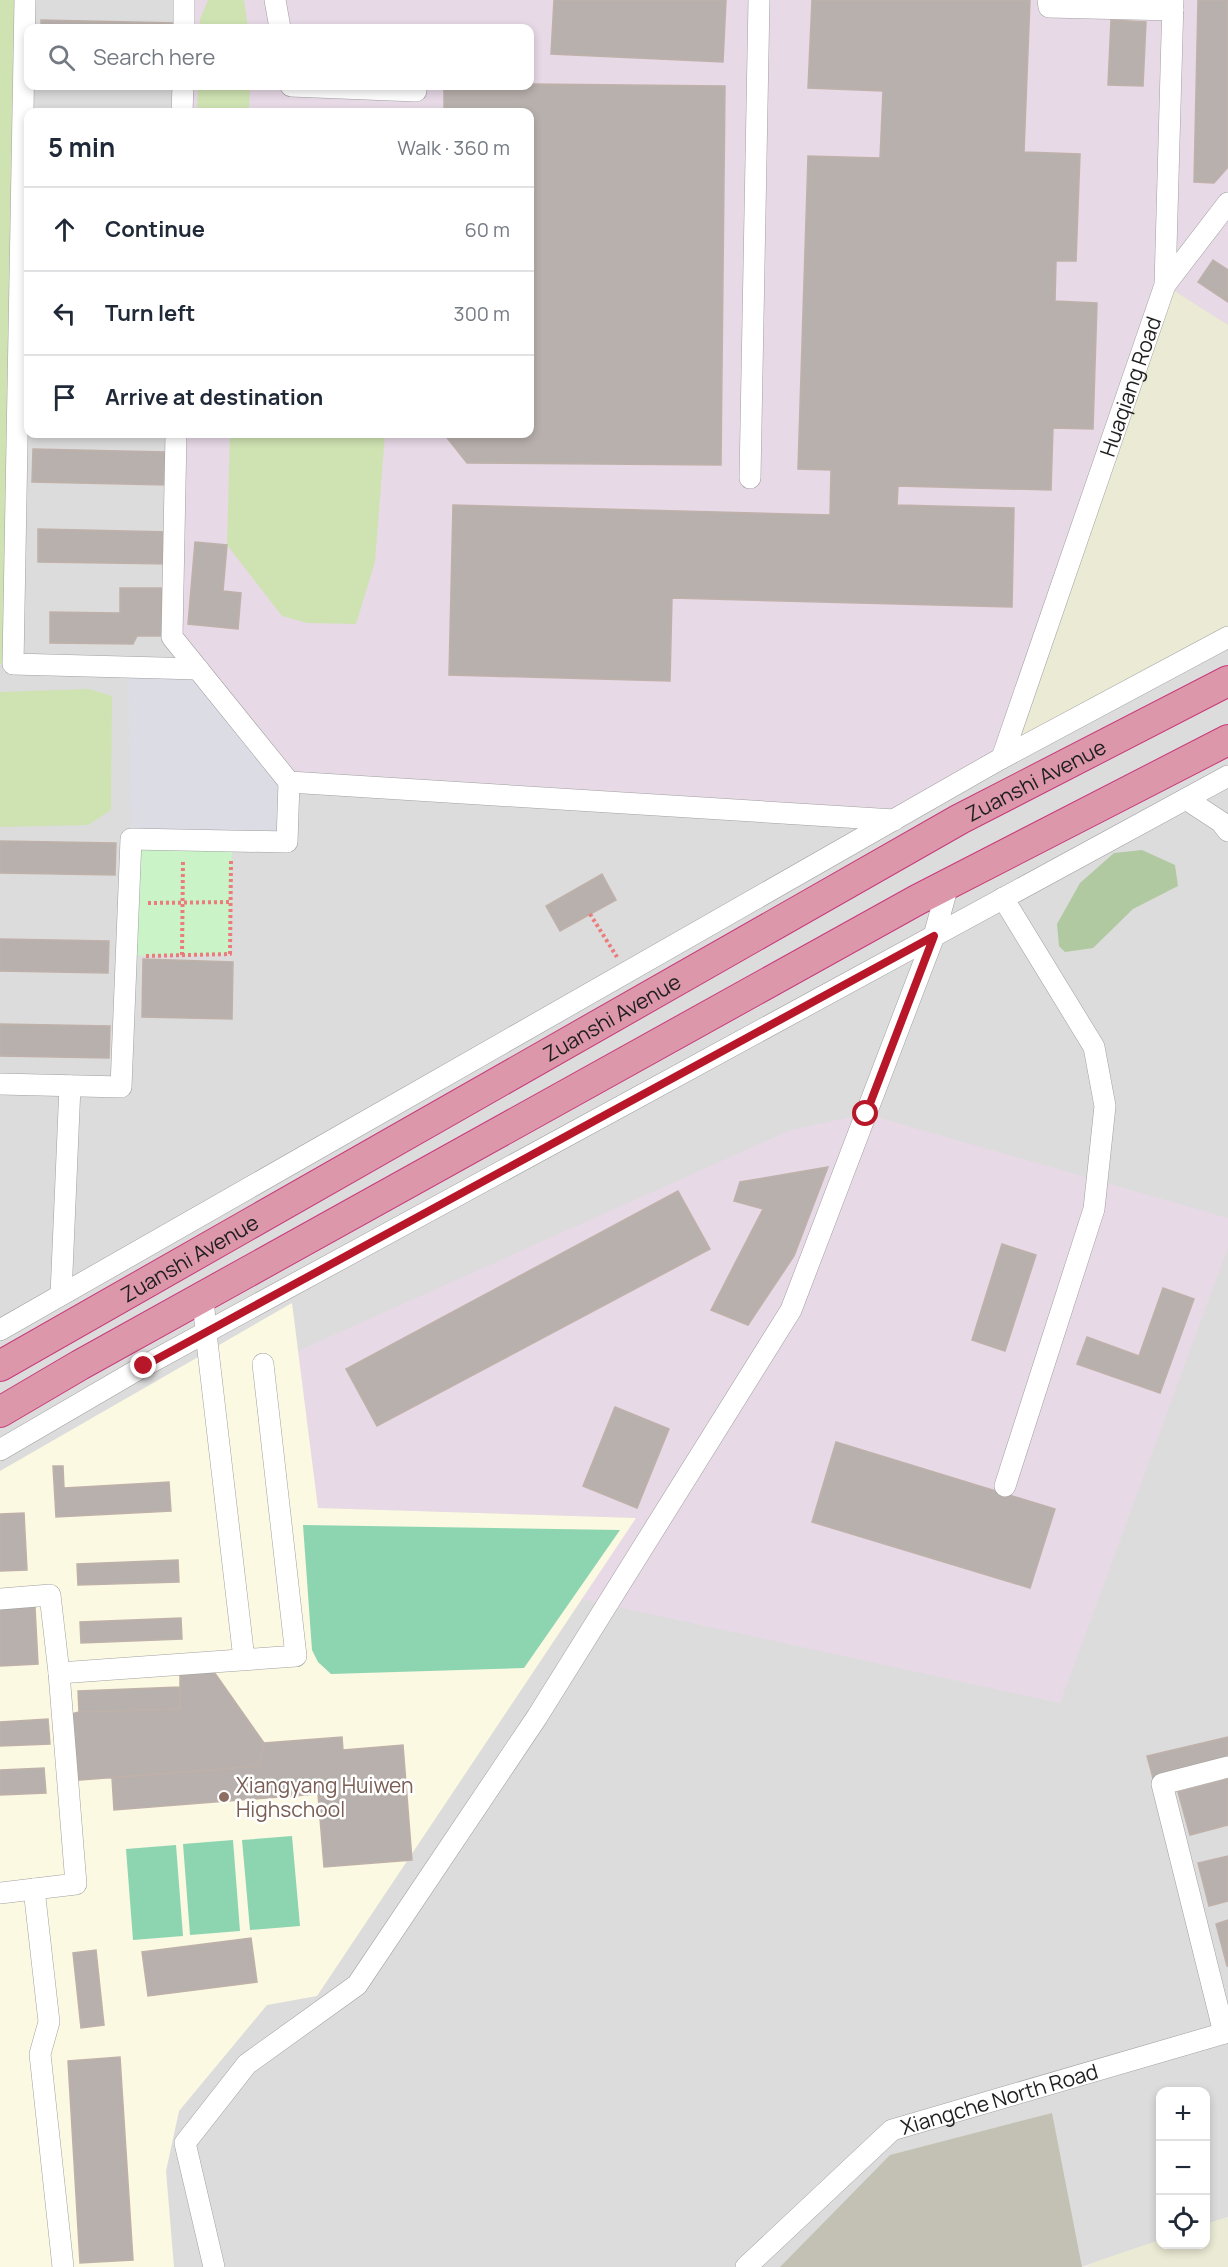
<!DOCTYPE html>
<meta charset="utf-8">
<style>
body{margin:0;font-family:Manrope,sans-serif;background:#f6f6f7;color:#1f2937}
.controls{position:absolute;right:18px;bottom:18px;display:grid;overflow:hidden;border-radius:12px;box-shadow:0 3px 9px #0003}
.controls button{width:54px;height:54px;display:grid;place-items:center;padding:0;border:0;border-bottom:2px solid #e0e1e3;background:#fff;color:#1f2937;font:30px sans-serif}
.stop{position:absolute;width:18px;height:18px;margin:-14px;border:4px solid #b71728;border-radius:50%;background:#fff}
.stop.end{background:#b71728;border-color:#fff;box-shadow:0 2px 6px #0008}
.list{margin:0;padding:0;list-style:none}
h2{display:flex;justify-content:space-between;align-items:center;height:78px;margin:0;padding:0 24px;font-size:26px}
h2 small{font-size:20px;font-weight:400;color:#747a83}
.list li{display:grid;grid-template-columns:39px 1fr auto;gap:18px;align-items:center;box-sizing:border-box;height:84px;padding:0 24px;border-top:2px solid #e0e1e3}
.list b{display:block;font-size:22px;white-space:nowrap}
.list em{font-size:20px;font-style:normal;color:#747a83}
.icon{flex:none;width:33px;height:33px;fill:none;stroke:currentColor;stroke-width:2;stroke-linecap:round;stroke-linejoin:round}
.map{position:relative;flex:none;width:1228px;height:2267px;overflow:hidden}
.search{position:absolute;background:#fff;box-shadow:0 3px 9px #0003;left:24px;top:24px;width:510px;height:66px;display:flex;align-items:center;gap:15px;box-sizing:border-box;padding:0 21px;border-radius:12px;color:#747a83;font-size:22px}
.panel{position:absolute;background:#fff;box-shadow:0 3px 9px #0003;left:24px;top:108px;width:510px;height:330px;border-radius:12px}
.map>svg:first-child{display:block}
</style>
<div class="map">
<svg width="1228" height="2267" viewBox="0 0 1228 2267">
<rect width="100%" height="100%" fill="#efebe6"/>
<path fill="#dddcdc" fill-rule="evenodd" d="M0,0h1228v2217l-22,7v-132h-46v148l-79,27h-1081zM28,28h502v58h-502zM28,112h502v322h-502z"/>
<path fill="#e7d9e6" d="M184,0h1044v325l-63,-40 -163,473 -108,62 -605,-38 -117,-145 4,-203h354v-322h-348l1,-26h347v-58h-346z
M866,1114l362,104v29l-168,456 -479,-104 54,-81 -317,-10 -20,-157 493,-221z"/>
<path fill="#fbf9e2" d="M292,1303l26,205 318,10 -319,478 -50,9 -88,106 -13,60 8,96h-174v-796z"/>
<path fill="#c2c1b3" d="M1052,2113l30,154h-302l110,-112z"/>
<path fill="#ebead4" d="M1165,285l63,40v312l-226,121z
M1228,2217v50h-140l7,-5 65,-22v4h46v-20z"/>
<path fill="#cfe3b2" d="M0,0h25l-12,664h-13z
M208,0h36l4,28h-48v-9z
M198,86h52l-1,26h-52z
M230,434h155l-10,128 -19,62 -49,-1 -25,-7 -55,-71z
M89,689l23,7 -1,114 -23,15 -88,2v-135z"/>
<path fill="#b0c9a0" d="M1142,850l33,15 3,21 -45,23 -40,39 -28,4 -6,-6 -2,-22 23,-41 34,-30z"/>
<path fill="#caf3c8" d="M131,839l101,2 -2,113 -104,2z"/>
<path fill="#8dd5b1" d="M303,1525l317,5 -96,138 -193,6 -13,-12 -6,-12z
M292,1836l8,90 -50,4 -8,-90z
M233,1840l7,91 -50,4 -7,-91z
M176,1845l7,91 -50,4 -7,-91z"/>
<path fill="#dbdce4" d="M128,667l70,2 91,113 -2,60 -156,-3z"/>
<path fill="#b8b0ac" stroke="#bfb1aa" stroke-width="1.5" d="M554,0h172l-3,62 -172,-8z
M812,0h218l-6,152 56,2 -4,107h-20l-1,40 42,2 -4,126 -40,-1 -2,62 -153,-4 -1,19 117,3 -2,99 -340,-9 -2,83 -221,-6 4,-170 377,10 1,-45 -33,-1 10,-313 72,2 3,-67 -75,-3z
M1198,0h30v167l-14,16 -20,-1z
M41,20l134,3v5h-134z
M1111,20l35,2 -3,64 -35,-1z
M530,84l195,2 -4,379 -254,-2 -23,-29h86v-322h-86v-26h86z
M42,110l132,2h-132z
M1213,260l15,10v32l-30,-20z
M33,449l134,3v33l-135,-3z
M38,529l134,3v32l-134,-2z
M195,542l32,3 -4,46 18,2 -3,36 -50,-5z
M120,588h50l-1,48h-32l-4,8 -83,-1v-31l70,1z
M0,841l116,2 -1,32 -115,-2z
M602,874l14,26 -56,31 -14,-25z
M0,939l109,2 -1,32 -108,-2z
M143,959l90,3 -1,57 -90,-2z
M0,1024l110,2 -1,32 -109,-2z
M828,1167l-34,89 -46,69 -37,-15 52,-101 -29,-8 6,-19z
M678,1191l32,58 -333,177 -31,-57z
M1002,1244l34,11 -31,96 -33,-11z
M1163,1288l31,11 -34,94 -83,-29 10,-27 52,19z
M615,1407l54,22 -32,79 -54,-22z
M836,1442l219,67 -25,79 -218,-66z
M53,1466h10l1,22 105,-6 2,29 -115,6z
M24,1513l3,57 -27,1v-57z
M178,1560l1,22 -101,3 -1,-21z
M35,1607l3,57 -38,2v-57z
M181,1618l1,21 -101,4 -1,-21z
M207,1662l57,81 -5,23 -191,15 -5,-65 16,-4 101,-3v-45z
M179,1687l1,22 -101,3 -1,-21z
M48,1719l2,25 -50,2v-24z
M342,1737l1,13 60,-5 9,115 -88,7 -6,-73 -204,16 -2,-32 147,-12 5,-23z
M1228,1737v24l-75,17 -6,-22z
M44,1768l2,25 -46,2v-25z
M1228,1779v46l-38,10 -12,-43z
M1228,1856v45l-19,5 -11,-43z
M1228,1920v46h-1l-11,-42z
M251,1938l6,44 -109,14 -6,-44z
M96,1950l8,75 -23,3 -8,-75z
M120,2057l13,203 -53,3 -12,-202z"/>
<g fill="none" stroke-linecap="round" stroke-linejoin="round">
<defs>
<g id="minor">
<path d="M25,0l-12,664 185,5"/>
<path d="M275,0l5,28"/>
<path d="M1048,0l1,7 124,3"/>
<path d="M184,28v-28"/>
<path d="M291,86l125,5"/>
<path d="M182,112l1,-26"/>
<path d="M1165,285l63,-82"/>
<path d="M176,434l-4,203 117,145 605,38"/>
<path d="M750,478l9,-478"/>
<path id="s1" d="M1002,758l163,-473 8,-285"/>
<path d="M1186,799l35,23 7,9"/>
<path d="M1003,898l91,149 11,59 -11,103 -89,277"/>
<path d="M0,1084l121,3 10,-248 156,3 2,-60"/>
<path d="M61,1295l9,-209"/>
<path d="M203,1297l3,36 38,326"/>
<path d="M0,1330l1002,-572 226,-121"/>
<path d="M0,1450l144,-84 1084,-590"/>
<path d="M0,1599l50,-4 9,78 17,211 -76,9"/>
<path d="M59,1673l237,-17 -33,-292"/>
<path d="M34,1889l15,133 -9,32 23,213"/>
<path d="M1224,2033l-62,-249 66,-17"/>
<path d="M214,2267l-29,-124 62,-79 110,-79 180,-268 254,-407 143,-374 14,-51"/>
<path id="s2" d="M746,2267l146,-137 336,-98"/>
</g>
<g id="highway">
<path id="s3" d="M0,1366l960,-547 268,-138"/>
<path d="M0,1412l80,-47 837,-465 311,-160"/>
</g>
</defs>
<use href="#minor" stroke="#a0a0a0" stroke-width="22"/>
<use href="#highway" stroke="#c73979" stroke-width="32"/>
<path stroke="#ea7c7c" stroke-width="4" stroke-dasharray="3 3" stroke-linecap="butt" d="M148,903l83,-1
M590,914l27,43
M182,955l1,-96
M146,956l84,-2 1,-94"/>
<use href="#minor" stroke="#fff" stroke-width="21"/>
<use href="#highway" stroke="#dd97ab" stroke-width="30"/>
</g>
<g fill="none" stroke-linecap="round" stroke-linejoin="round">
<path stroke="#b71728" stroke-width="8" d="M144,1366l790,-430 -68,178"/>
</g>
<circle fill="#8d6e63" stroke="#fff" stroke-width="2" cx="224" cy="1797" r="6"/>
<g text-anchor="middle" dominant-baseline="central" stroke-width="5" stroke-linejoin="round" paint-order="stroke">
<g font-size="21" fill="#1f1f1f" stroke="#fff">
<text stroke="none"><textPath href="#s1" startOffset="393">Huaqiang Road</textPath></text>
<text stroke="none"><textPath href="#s3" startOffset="1190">Zuanshi Avenue</textPath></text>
<text stroke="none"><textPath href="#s3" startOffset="704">Zuanshi Avenue</textPath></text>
<text stroke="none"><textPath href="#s3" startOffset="218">Zuanshi Avenue</textPath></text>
<text stroke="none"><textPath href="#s2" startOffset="312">Xiangche North Road</textPath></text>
</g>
<g font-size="21" fill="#785e54" stroke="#fff" text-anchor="start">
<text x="236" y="1785">Xiangyang Huiwen<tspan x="236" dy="24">Highschool</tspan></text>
</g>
</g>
</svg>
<div class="controls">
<button>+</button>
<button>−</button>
<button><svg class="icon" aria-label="locate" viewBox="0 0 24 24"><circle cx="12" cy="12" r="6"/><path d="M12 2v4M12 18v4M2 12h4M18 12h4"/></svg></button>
</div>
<div class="stop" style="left:866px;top:1114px"></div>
<div class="stop end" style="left:144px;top:1366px"></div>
<div class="search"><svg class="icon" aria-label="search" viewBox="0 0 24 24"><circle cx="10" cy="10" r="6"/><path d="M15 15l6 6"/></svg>Search here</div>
<section class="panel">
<h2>5 min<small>Walk · 360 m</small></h2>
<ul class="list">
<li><svg class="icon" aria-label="ahead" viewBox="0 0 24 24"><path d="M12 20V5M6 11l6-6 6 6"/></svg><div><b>Continue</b></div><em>60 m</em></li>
<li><svg class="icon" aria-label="left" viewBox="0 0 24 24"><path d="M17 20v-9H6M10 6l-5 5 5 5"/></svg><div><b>Turn left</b></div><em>300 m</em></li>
<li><svg class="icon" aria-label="arrive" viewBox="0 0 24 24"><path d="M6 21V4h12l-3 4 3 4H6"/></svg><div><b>Arrive at destination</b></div></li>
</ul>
</section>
</div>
